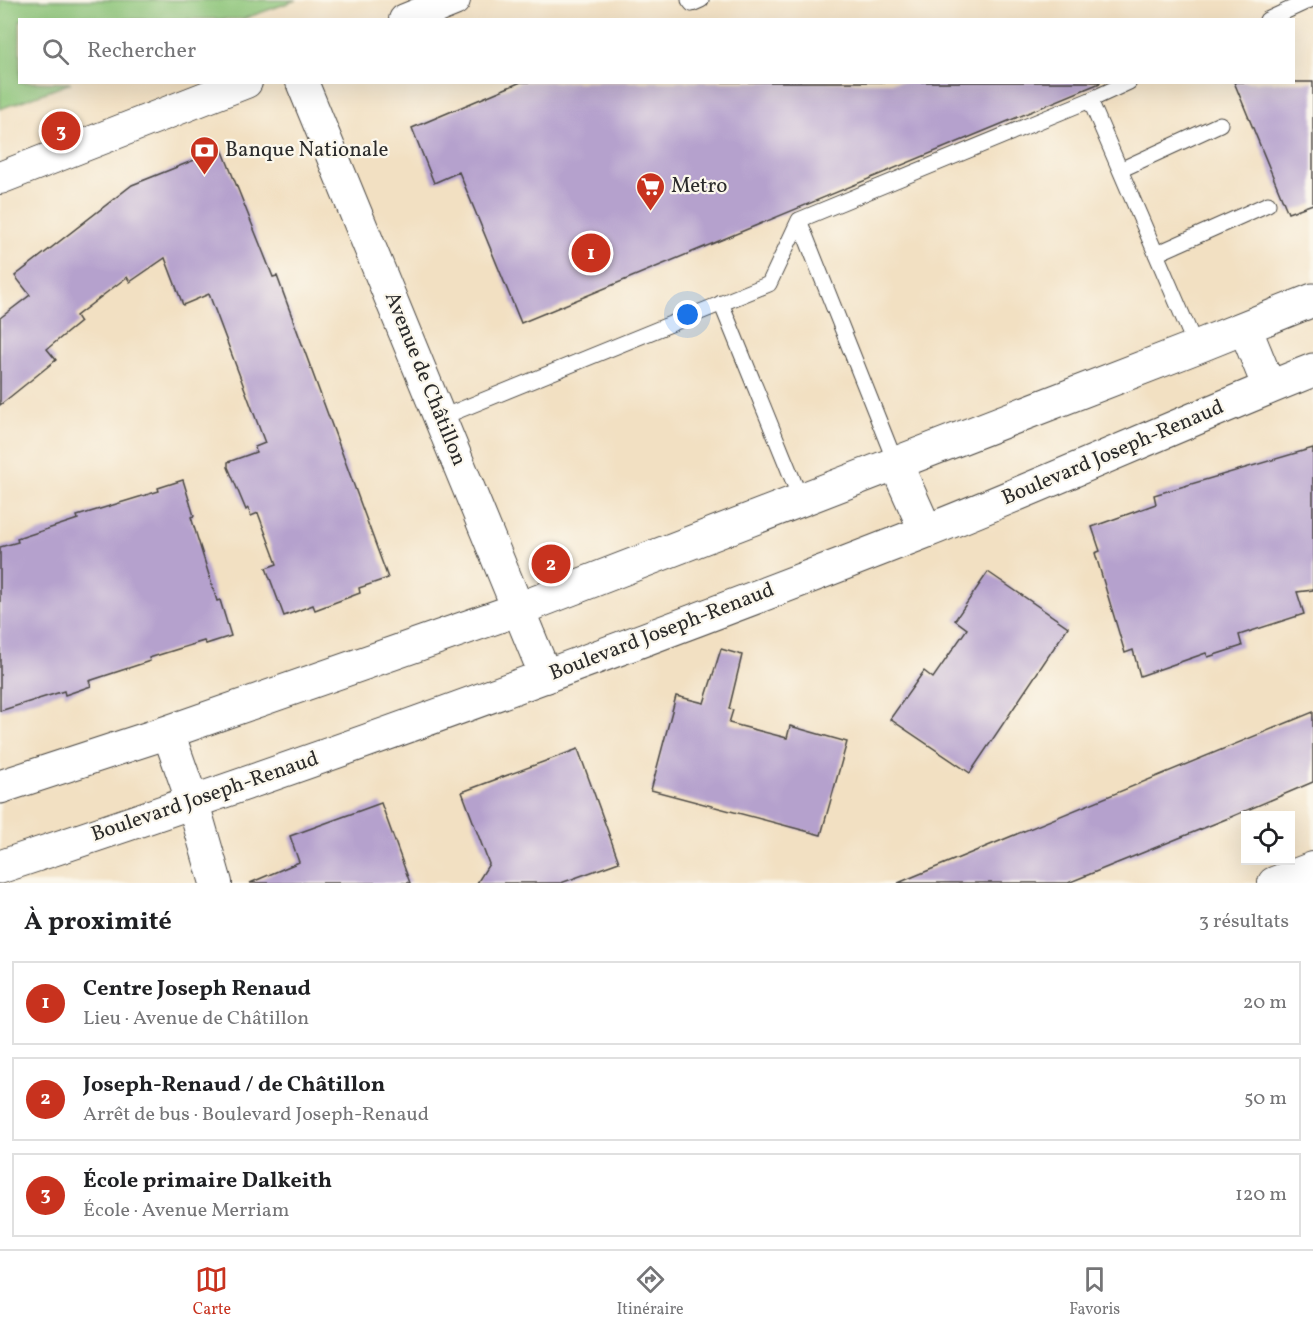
<!DOCTYPE html>
<html lang="fr">
<meta charset="utf-8">
<style>
body{margin:0;font-family:Vollkorn,serif;background:#f6f6f6;color:#202124}
.controls{position:absolute;right:18px;bottom:18px;display:grid;overflow:hidden;border-radius:0px;box-shadow:0 6px 24px #0002}
.controls button{width:54px;height:54px;display:grid;place-items:center;padding:0;border:0;border-bottom:2px solid #e0e0e0;background:#fff;color:#202124;font:30px sans-serif}
.you{position:absolute;left:688px;top:315px;width:21px;height:21px;margin:-15px;border:4px solid #fff;border-radius:50%;background:#1a73e8;box-shadow:0 0 0 9px #1a73e833}
.badge{display:grid;place-items:center;width:39px;height:39px;border-radius:50%;background:#c8321e;color:#fff;font-size:20px;font-weight:700}
.pin{position:absolute;translate:-50% -50%;border:3px solid #fff;box-shadow:0 2px 6px #0006}
.list{margin:0;padding:0;list-style:none}
h2{display:flex;justify-content:space-between;align-items:center;height:78px;margin:0;padding:0 24px;font-size:26px}
h2 small{font-size:20px;font-weight:400;color:#757577}
.list li{display:grid;grid-template-columns:39px 1fr auto;gap:18px;align-items:center;box-sizing:border-box;height:84px;margin:0 12px 12px;padding:0 12px;border:2px solid #e0e0e0;border-radius:0px}
.list b{display:block;font-size:22px;white-space:nowrap}
.list p{margin:0;font-size:20px;white-space:nowrap;color:#757577}
.list em{font-size:20px;font-style:normal;color:#757577}
.icon{flex:none;width:33px;height:33px;fill:none;stroke:currentColor;stroke-width:2;stroke-linecap:round;stroke-linejoin:round}
.map{position:relative;flex:none;width:1313px;height:883px;overflow:hidden}
.search{position:absolute;background:#fff;box-shadow:0 6px 24px #0002;left:18px;right:18px;top:18px;height:66px;display:flex;align-items:center;gap:15px;box-sizing:border-box;padding:0 21px;border-radius:0px;color:#757577;font-size:22px}
.sheet{height:366px;background:#fff}
nav{display:flex;justify-content:space-around;align-items:center;box-sizing:border-box;height:84px;border-top:2px solid #e0e0e0;background:#fff;font-size:16px;color:#757577}
nav a{display:grid;justify-items:center;gap:3px}
nav .on{color:#c8321e}
.map>svg:first-child{display:block}
</style>
<div class="map">
<svg width="1313" height="883" viewBox="0 0 1313 883">
<rect width="100%" height="100%" fill="#fbf7ec"/>
<filter id="ink" filterUnits="userSpaceOnUse"><feTurbulence type="fractalNoise" baseFrequency=".0167" numOctaves="2"/><feDisplacementMap in="SourceGraphic" scale="12" xChannelSelector="R" yChannelSelector="G"/><feConvolveMatrix kernelMatrix="1 2 1 2 8 2 1 2 1" color-interpolation-filters="sRGB"/></filter>
<filter id="wash" filterUnits="userSpaceOnUse"><feTurbulence type="fractalNoise" baseFrequency=".008" numOctaves="4" result="noise"/><feDisplacementMap in="SourceGraphic" scale="24" xChannelSelector="R" yChannelSelector="G"/><feGaussianBlur stdDeviation="1.35" result="paint"/><feColorMatrix in="noise" values="0 0 0 0 0 0 0 0 0 0 0 0 0 0 0 0 0 1.4 0 .05"/><feComposite in="paint" operator="in"/></filter>
<g filter="url(#wash)">
<rect width="100%" height="100%" fill="#f2e0c2"/>
<path fill="#8ec67a" stroke="#5c7852" stroke-width="1.5" d="M0,0h296l-53,19 -223,1v62l51,1 -71,26z"/>
<g id="blocks">
<path fill="#b5a1cd" d="M521,82h579v1l-579,240 -62,-151 -25,11 -22,-55z
M1234,82h79v122l-25,9z
M222,149l51,128 4,-1 111,302 -29,10 1,5 -45,17 -2,-5 -29,11 -18,-48 11,-4 -19,-51 -7,3 -3,-8 -2,2 -18,-43v-5l28,-10 -1,-5 10,-4 -56,-149 -26,11 -18,-47 -35,24 -3,-5 -51,39 4,6 -33,27 9,11 -56,45v-87l30,-23 -15,-19 117,-91z
M1313,448v142l-16,2 7,22 -65,21 3,11 -34,11 -2,-4 -66,23 -7,-26 -8,3 -30,-100 5,-2 -8,-24 64,-23 -2,-9z
M183,480l11,36 -3,1 26,84 3,-1 11,36 -25,8 -2,-3 -55,17 1,3 -61,20 2,5 -26,9 -1,-4 -64,20v-164l18,-5 -1,-3 61,-20 -1,-3 82,-25 -1,-3z
M988,572l80,55 -98,146 -80,-54 34,-48 9,7 34,-49 -12,-9z
M721,649l21,6 -13,54 4,1 -4,13 58,15 3,-12 57,16 -26,93 -170,-45 25,-94 28,7z
M1313,712v70l-82,35 -163,66h-170z
M578,749l41,113 -58,21h-84l12,-19 -27,-72z
M381,803l29,80h-160l49,-21 -9,-26z"/>
</g>
</g>
<g filter="url(#ink)">
<use href="#blocks" fill-opacity="0" stroke="#494642" stroke-width="1.5"/>
<g fill="none" stroke-linecap="round" stroke-linejoin="round">
<defs>
<path id="service" d="M689,0l3,4 9,-4
M1267,20l43,-20
M1090,100l39,-18
M1120,170l100,-46
M799,220l97,244
M1156,254l112,-50
M721,303l80,197
M440,418l329,-134 30,-64 291,-120 106,247"/>
<path id="minor" d="M405,20l49,-20
M302,82l244,595
M0,178l246,-96
M168,732l25,71 23,80
M1274,883l39,-15"/>
<path id="tertiary" d="M1245,328l24,59
M896,464l30,67
M0,787l168,-55 351,-123 677,-262 117,-47
M0,867c311,-103 618,-215 922,-334 132,-52 260,-111 391,-163"/>
</defs>
<use href="#service" stroke="#494642" stroke-width="17"/>
<use href="#minor" stroke="#494642" stroke-width="34"/>
<use href="#tertiary" stroke="#494642" stroke-width="35"/>
<use href="#service" stroke="#fff" stroke-width="15"/>
<use href="#minor" stroke="#fff" stroke-width="32"/>
<use href="#tertiary" stroke="#fff" stroke-width="33"/>
</g>
</g>
<defs>
<symbol id="bank-pin" viewBox="-11 -11 22 30"><path d="M0 17L-7.5 6A9.5 9.5 0 1 1 7.5 6Z" fill="#c8321e" stroke="#fbf7ec"/><path d="M-6-4H6V4H-6ZM0-2.3a2.3 2.3 0 1 0 0 4.6a2.3 2.3 0 1 0 0-4.6Z" fill="#fff"/></symbol>
<symbol id="supermarket-pin" viewBox="-11 -11 22 30"><path d="M0 17L-7.5 6A9.5 9.5 0 1 1 7.5 6Z" fill="#c8321e" stroke="#fbf7ec"/><path d="M-6-5.5h2.5l.6 2H6L4.5 2H-2.5L-4.4-4H-6ZM-1.5 3.2a1.3 1.3 0 1 0 .1 0ZM3 3.2a1.3 1.3 0 1 0 .1 0Z" fill="#fff"/></symbol>
</defs>
<g fill-rule="evenodd">
<use href="#bank-pin" x="188" y="134" width="33" height="45"/>
<use href="#supermarket-pin" x="634" y="170" width="33" height="45"/>
</g>
<g text-anchor="middle" dominant-baseline="central" stroke-width="4.5" stroke-linejoin="round" paint-order="stroke">
<g font-size="21" fill="#2b2b2b" stroke="#fbf7ec" text-anchor="start">
<text x="225" y="150">Banque Nationale</text>
<text x="671" y="186">Metro</text>
</g>
<g font-size="21" fill="#2b2b2b" stroke="#fbf7ec">
<text transform="translate(425 379) rotate(68)">Avenue de Châtillon</text>
<text transform="translate(1113 453) rotate(-23)">Boulevard Joseph-Renaud</text>
<text transform="translate(662 632) rotate(-21)">Boulevard Joseph-Renaud</text>
<text transform="translate(205 797) rotate(-19)">Boulevard Joseph-Renaud</text>
</g>
</g>
</svg>
<div class="controls">
<button><svg class="icon" aria-label="locate" viewBox="0 0 24 24"><circle cx="12" cy="12" r="6"/><path d="M12 2v4M12 18v4M2 12h4M18 12h4"/></svg></button>
</div>
<div class="you"></div>
<div class="pin badge" style="left:591px;top:253px">1</div>
<div class="pin badge" style="left:551px;top:564px">2</div>
<div class="pin badge" style="left:61px;top:131px">3</div>
<div class="search"><svg class="icon" aria-label="search" viewBox="0 0 24 24"><circle cx="10" cy="10" r="6"/><path d="M15 15l6 6"/></svg>Rechercher</div>
</div>
<section class="sheet">
<h2>À proximité<small>3 résultats</small></h2>
<ul class="list">
<li><span class="badge">1</span><div><b>Centre Joseph Renaud</b><p>Lieu · Avenue de Châtillon</p></div><em>20 m</em></li>
<li><span class="badge">2</span><div><b>Joseph-Renaud / de Châtillon</b><p>Arrêt de bus · Boulevard Joseph-Renaud</p></div><em>50 m</em></li>
<li><span class="badge">3</span><div><b>École primaire Dalkeith</b><p>École · Avenue Merriam</p></div><em>120 m</em></li>
</ul>
</section>
<nav>
<a class="on"><svg class="icon" aria-label="map" viewBox="0 0 24 24"><path d="M3 6l6-2 6 2 6-2v14l-6 2-6-2-6 2zM9 4v14M15 6v14"/></svg>Carte</a>
<a><svg class="icon" aria-label="directions" viewBox="0 0 24 24"><path d="M12 3l9 9-9 9-9-9zM9 14v-3h6M13 9l2 2-2 2"/></svg>Itinéraire</a>
<a><svg class="icon" aria-label="saved" viewBox="0 0 24 24"><path d="M7 4h10v16l-5-4-5 4z"/></svg>Favoris</a>
</nav>
